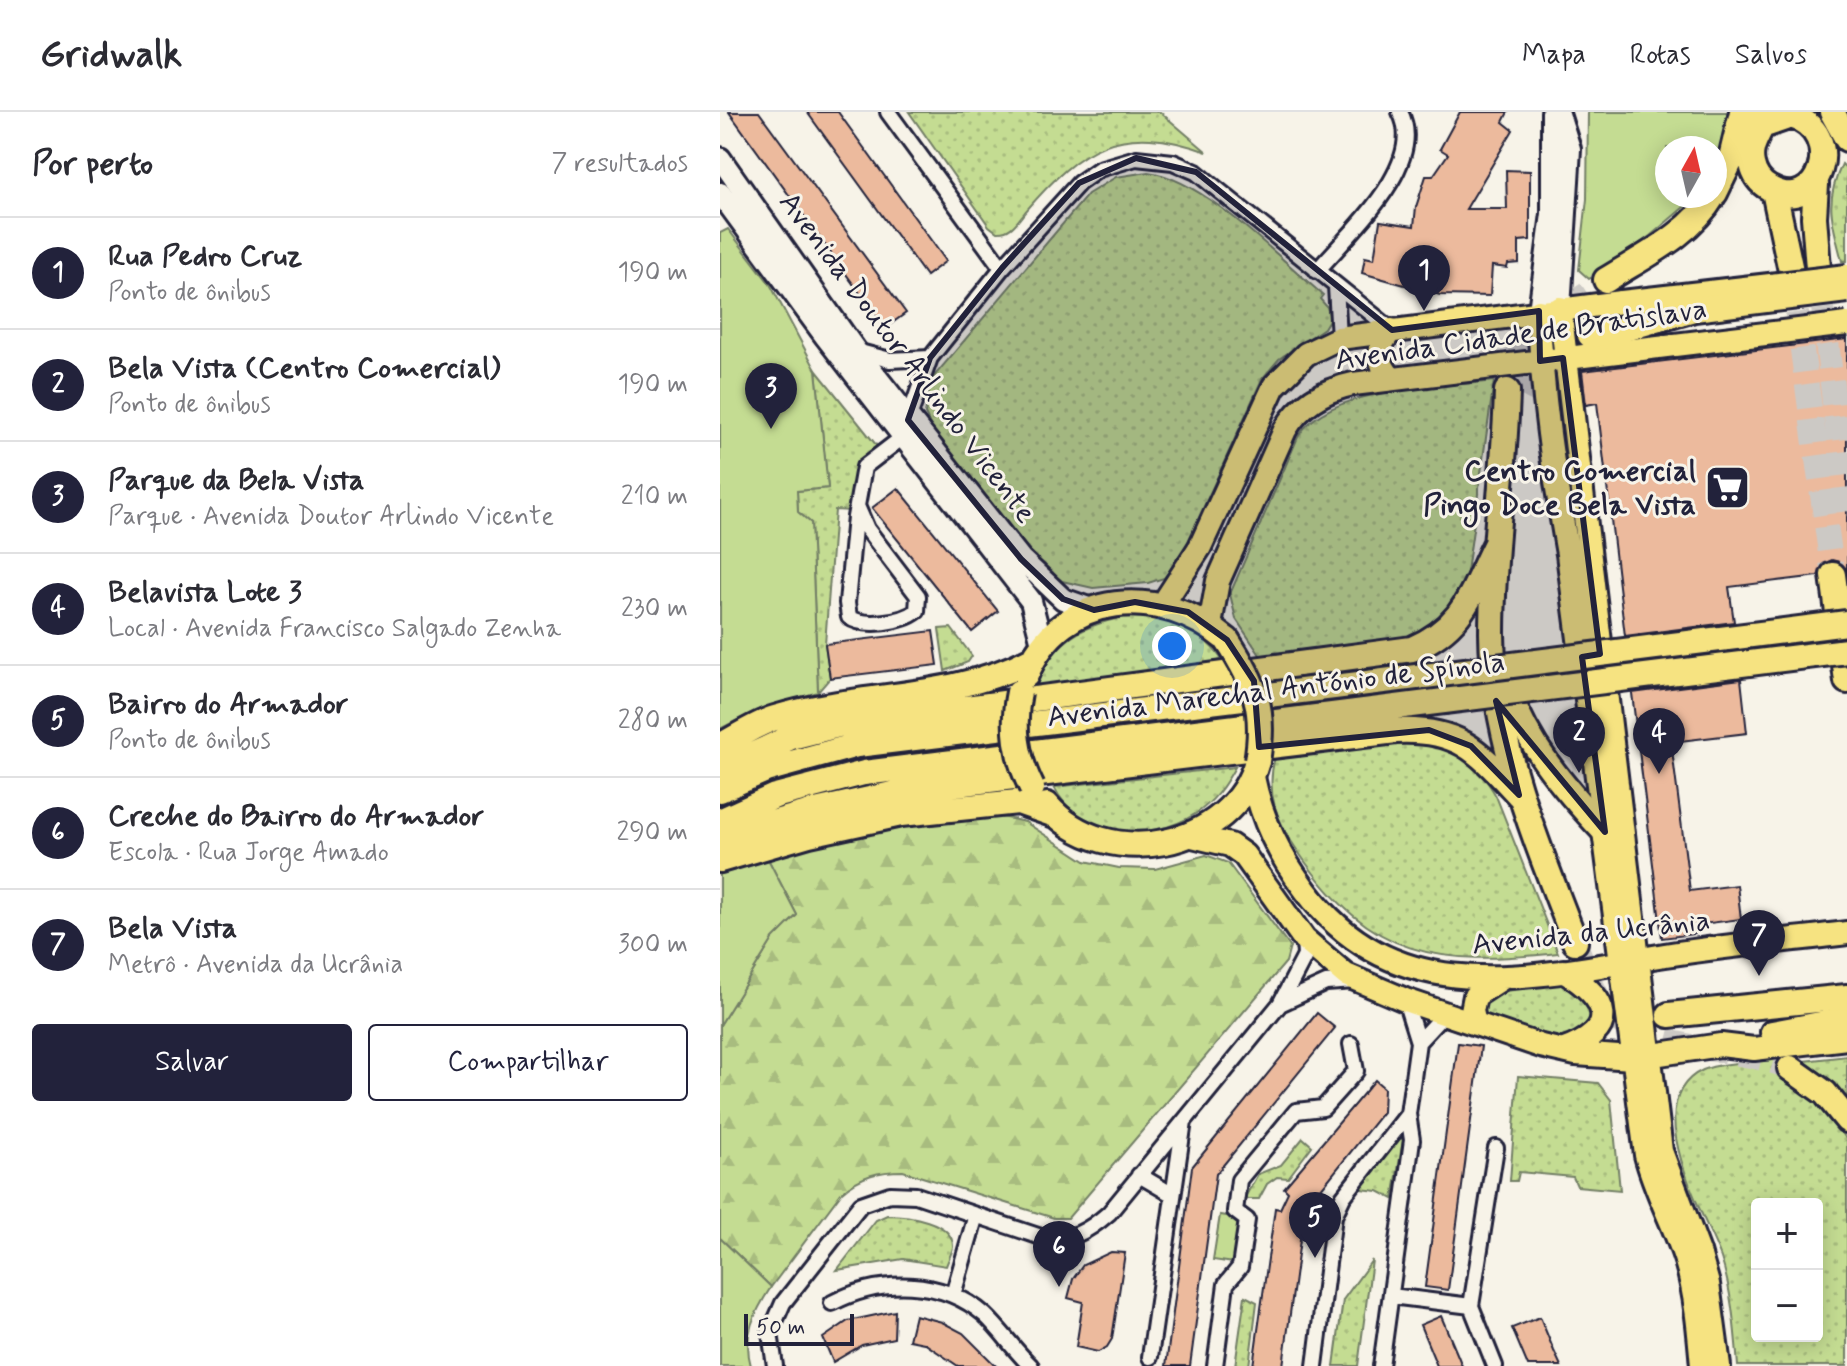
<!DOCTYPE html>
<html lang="pt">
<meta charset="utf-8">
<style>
body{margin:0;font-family:Mynerve,sans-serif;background:#f7f7f7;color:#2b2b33}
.controls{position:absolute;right:24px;bottom:24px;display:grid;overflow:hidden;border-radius:8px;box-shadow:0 4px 20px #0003}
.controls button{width:72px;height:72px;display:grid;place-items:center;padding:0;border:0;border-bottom:2px solid #e1e1e2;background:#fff;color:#2b2b33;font:40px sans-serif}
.compass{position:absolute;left:935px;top:24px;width:72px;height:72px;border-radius:50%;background:#fff;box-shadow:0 4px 20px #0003;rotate:8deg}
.scale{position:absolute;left:24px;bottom:20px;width:110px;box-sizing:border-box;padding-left:8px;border:4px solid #22223b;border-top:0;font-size:22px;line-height:28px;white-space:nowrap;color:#22223b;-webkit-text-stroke:6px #f7f3e8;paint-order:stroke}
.you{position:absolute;left:452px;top:534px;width:28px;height:28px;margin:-20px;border:6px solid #fff;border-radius:50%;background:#1a73e8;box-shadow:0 0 0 12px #1a73e833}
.badge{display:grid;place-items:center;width:52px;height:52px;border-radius:50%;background:#22223b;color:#fff;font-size:26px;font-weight:700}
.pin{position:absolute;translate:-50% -66px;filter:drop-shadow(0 2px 4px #0008)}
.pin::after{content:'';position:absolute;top:42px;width:28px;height:24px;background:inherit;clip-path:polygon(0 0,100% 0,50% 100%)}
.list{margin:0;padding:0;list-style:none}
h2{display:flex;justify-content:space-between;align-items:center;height:104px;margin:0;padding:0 32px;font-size:34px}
h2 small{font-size:26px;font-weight:400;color:#7c7c81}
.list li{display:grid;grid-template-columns:52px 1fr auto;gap:24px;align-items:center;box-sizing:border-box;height:112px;padding:0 32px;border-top:2px solid #e1e1e2}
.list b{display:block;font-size:30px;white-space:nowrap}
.list p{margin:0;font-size:26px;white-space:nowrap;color:#7c7c81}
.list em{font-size:26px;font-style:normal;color:#7c7c81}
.actions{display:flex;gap:16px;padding:24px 32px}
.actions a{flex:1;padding:18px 0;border:2px solid #22223b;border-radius:8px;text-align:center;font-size:28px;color:#22223b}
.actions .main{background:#22223b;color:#fff}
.map{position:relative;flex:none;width:1127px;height:1254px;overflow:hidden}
header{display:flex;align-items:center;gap:48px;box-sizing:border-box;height:112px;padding:0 40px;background:#fff;border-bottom:2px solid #e1e1e2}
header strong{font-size:38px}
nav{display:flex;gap:44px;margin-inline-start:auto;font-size:28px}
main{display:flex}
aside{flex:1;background:#fff}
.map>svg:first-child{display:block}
</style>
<header>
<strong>Gridwalk</strong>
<nav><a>Mapa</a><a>Rotas</a><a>Salvos</a></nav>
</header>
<main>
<aside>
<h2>Por perto<small>7 resultados</small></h2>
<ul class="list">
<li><span class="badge">1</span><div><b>Rua Pedro Cruz</b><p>Ponto de ônibus</p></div><em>190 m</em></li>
<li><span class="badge">2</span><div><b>Bela Vista (Centro Comercial)</b><p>Ponto de ônibus</p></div><em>190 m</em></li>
<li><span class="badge">3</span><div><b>Parque da Bela Vista</b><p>Parque · Avenida Doutor Arlindo Vicente</p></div><em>210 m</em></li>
<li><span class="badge">4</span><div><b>Belavista Lote 3</b><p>Local · Avenida Francisco Salgado Zenha</p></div><em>230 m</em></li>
<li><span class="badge">5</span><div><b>Bairro do Armador</b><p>Ponto de ônibus</p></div><em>280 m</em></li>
<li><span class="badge">6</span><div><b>Creche do Bairro do Armador</b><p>Escola · Rua Jorge Amado</p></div><em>290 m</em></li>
<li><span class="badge">7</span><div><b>Bela Vista</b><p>Metrô · Avenida da Ucrânia</p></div><em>300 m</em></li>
</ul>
<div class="actions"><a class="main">Salvar</a><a>Compartilhar</a></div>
</aside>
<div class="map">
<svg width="1127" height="1254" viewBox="0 0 1127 1254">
<defs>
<pattern id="grass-dots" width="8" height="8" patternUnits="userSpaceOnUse" patternTransform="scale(2)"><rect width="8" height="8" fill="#c4dc92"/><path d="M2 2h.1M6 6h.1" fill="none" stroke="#a8bc7f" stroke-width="1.8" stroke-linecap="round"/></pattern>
<pattern id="forest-firs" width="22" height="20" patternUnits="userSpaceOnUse" patternTransform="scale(2)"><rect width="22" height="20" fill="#c4dc92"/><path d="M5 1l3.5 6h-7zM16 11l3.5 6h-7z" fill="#a8bc7f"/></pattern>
</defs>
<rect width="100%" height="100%" fill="#f7f3e8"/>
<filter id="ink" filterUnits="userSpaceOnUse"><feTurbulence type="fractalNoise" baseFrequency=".0125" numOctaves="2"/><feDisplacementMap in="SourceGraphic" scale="16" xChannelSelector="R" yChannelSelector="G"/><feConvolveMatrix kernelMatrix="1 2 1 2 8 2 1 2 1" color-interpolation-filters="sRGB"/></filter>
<g filter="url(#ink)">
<path fill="url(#grass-dots)" stroke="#737f66" stroke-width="2" fill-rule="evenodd" d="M189,0h251l47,40c-86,-31 -126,-6 -182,60 -8,10 -14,21 -28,20l-8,-6z
M1122,52l5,5v92h-5c-10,-40 -18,-58 0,-97z
M428,60c56,7 131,86 175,123l-3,4 7,8 3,11 -6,10 -45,31 -17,20 -82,180 -16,19 -16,5 -55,5 -31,-7 -21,-16 -109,-136 -7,-15 4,-24 -4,-3 163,-193 28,-17z
M96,258l61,76 -18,17 -8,48 -16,-1 -10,134 5,34 -12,14 -7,-169 -13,-11 -1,-21 31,-3z
M774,269l-28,198 -17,34 -36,26 -149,22 -28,-42 -6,-25 68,-157c29,-51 141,-49 196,-56z
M405,505c44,0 76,10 101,48l-192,23c20,-45 43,-62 91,-71z
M231,516l21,28 -4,6 -23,9 -6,-42z
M685,630c43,2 70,16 91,54l62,157c-120,13 -187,6 -259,-100 -22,-31 -34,-59 -24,-96z
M515,655c-10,18 -21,35 -40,47 -45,29 -116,24 -141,-27z
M849,871l21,10 3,31 -28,19 -83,-28 -3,-14 11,-8z
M1127,944v46l-17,-21 -35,-19z
M1062,947c7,3 60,71 65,82v225h-109c-3,-35 -6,-75 -17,-108 -16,-44 -85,-157 -18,-188 17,-8 59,-8 79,-11zM1037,1092h60v132h-60z
M798,964l80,7 13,17 9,90 -43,-4 -4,-9 -54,-5 -2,9h-7z
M679,1025l4,3 -10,59 -15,-8 -18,-2z
M583,1026l9,8 -24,32 -11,-1 -10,7 -8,15h-15l14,-25 23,-9z
M167,1103c19,0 67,6 66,32 -1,6 -5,13 -7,19l-43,-7 -66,11 39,-50z
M652,1148l-14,106h-24l9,-66z
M525,1184l12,6 -8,64h-14z"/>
<path fill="url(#forest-firs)" stroke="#737f66" stroke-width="2" d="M273,703l32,7 60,39 34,7 36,1 51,-14 22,8 62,84 -4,15 -218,256h-14l-151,-47c-24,0 -43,5 -61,21l-71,95 -51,-49v-213l53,-86 24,-24 -30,-58 125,-30z"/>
<path fill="#c4dc92" stroke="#737f66" stroke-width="2" d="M868,0h139v20l-12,34v-18h-48v48h30l-47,40 -61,43 -10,-9 8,-71z
M8,117l42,55 46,86 12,118 -31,3 1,21 13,11 7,169 -63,19 -35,18v-496z
M47,745l30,58 -24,24 -53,86v-153z
M500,1103l21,3 -7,45 -21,-3z
M0,1126l51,49c-16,25 -29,48 -20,79h-31z"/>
<path fill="#ecba9d" stroke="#22223b" stroke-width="2" d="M9,0h30l147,201 -21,15z
M87,0h31l108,149 -20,15z
M740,0h48l-5,10 10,8 -47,79h41l-1,-39 24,1v69l-11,1v22l-11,1 -1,4 -15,-2 -2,30 -50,-1 -78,-22 3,-16 9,2 6,-38 34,5 2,-19 10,-31h7l15,-22 -8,-5z
M1127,227v232l-8,-9 -7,-2 -9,4 -5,12 -89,11 5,35 -109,14 -28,-233 -11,2 -4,-34z
M178,376l100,123 -26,21 -100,-124z
M213,519l5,34 -108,13 -5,-34z
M1021,567l6,54 -76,9 19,149 47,-6 4,34 -47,6 1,9 -33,4 -30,-245z
M597,901l18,15 -119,146 -26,192h-24l26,-199z
M738,931l23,3 -33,244 -23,-3z
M655,968l9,8 -1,24 -79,98 -21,156h-30l22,-158 5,1 8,-17 -4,-4z
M391,1140l14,1 -13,86 -5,8 -9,5 -22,-5 7,-45 -15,-4 5,-19 10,-14z
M175,1199l-1,27 -32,7 -29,17 -10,-24 25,-17z
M195,1203l27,7 21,11 33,33h-38l-34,-23 -15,-3z
M721,1204l17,40 4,10h-25l-17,-41z
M820,1205l14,34 7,15h-33l-16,-38z"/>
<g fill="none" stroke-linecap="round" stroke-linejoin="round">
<path stroke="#ccc9c5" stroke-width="24" stroke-dasharray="24 12" stroke-linecap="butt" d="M1099,161l28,240
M1072,165l41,298
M787,279c6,-60 54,-79 99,-111
M805,286l25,-49 40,-14
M855,830c9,22 17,48 31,67 36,44 132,35 184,59"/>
<defs>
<path id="street" d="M168,0l114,156
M597,159c31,-37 111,-107 83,-159
M616,174l3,52
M136,239l34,9 40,-2
M188,308l22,-62 72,-90 77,-85 20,-14 37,-11 37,4 23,10 196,158
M137,394l10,23 51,67 -1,15c-14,11 -53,17 -68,6l-2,-14 8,-86 9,-50 39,-30
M560,892l46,-21 29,-2
M698,930l26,-28
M419,1063l34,20
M233,1183l23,-80
M671,1184l80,10
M112,1191c48,-25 110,-25 153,12 17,16 29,35 46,51
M430,1245l34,-236
M55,1254l-5,-33 13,-30 78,-99 29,-10 26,1 128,43c29,2 43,-6 65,-25l171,-209 25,-48 -1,-17
M495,1254l11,-82 14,-17 7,-47 -12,-9 4,-31 57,-69 27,-3 33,-37 -5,-27
M595,1254l19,-150 9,-19 65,-83
M661,1254l31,-226 -4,-26 10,-72 -13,-42
M775,1254l-24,-60 25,-158"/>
<path id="secondary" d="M839,2l11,35 -10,159
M0,46l136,193 165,208 42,40 31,11
M0,81l105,143 206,265 11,43
M819,199l13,-97v-102"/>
<path id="primary" d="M840,196l101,843 38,101 9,32 11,82
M819,199c2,83 15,163 29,243l78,601c10,39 29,70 40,106 10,34 13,70 16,105
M671,266c-15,-17 -15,-31 1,-48
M443,492l37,-57 74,-161 32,-32 33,-16 283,-36
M490,513l8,-44 67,-151c15,-26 39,-40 68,-46l264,-32
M533,665c9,44 26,78 53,114 89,119 222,87 347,66 64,-11 130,-16 194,-24
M468,723l42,10 14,10 60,84 42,36 59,25 136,46 35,8 56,4 89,-13 33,4 93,-11
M755,912l-3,-13 3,-15 26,-17
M1052,920l75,-14
M842,939c60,-21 47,-53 1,-80"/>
<path id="highway" d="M1044,0c1,19 -17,30 -12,52 2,10 8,19 17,24 51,30 78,-56 22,-72l-26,9
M1112,0l15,27
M1096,72l-2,33 4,51
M1054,79l17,80
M995,81l15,-31 12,-50
M886,168c38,-24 84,-45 107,-84
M870,223l24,-3
M787,279c-2,81 -15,161 -15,242 1,109 45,209 83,309
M1113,463l14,106
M306,563c35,-87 137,-90 201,-35
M787,576c21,58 56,99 98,144
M0,634c17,-9 36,-22 55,-28 84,-26 178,-17 257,-59
M0,658l71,-33 47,-12 574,-76c53,-23 59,-56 83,-104
M0,678l46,-20 91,-25 584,-71
M327,693c59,69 186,44 210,-44
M0,709l55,-25 89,-23 580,-72
M0,726l91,-26 104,-23 481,-58c64,-3 82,20 123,64
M0,748l89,-26 92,-20 117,-12 37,13
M949,903l178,-18
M1070,956l35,25 22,27"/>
</defs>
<use href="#street" stroke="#22223b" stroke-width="20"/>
<use href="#secondary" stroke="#22223b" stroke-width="26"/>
<use href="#primary" stroke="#22223b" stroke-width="28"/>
<use href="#highway" stroke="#22223b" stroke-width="30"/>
<use href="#street" stroke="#f7f3e8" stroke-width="14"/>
<use href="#secondary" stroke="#f7f3e8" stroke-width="20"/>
<use href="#primary" stroke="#f6e381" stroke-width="22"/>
<use href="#highway" stroke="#f6e381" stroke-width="24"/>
<defs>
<path id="primary-bridge" d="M902,190l225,-26
M897,240l230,-28"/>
<path id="highway-bridge" d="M894,220l80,-23 153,-19
M507,528c28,43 39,69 30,121
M721,562l406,-51
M299,580c-7,35 -3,64 13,96
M724,589l403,-50"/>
</defs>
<use href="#primary-bridge" stroke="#22223b" stroke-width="28" stroke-linecap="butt"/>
<use href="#highway-bridge" stroke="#22223b" stroke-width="30" stroke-linecap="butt"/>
<use href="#primary-bridge" stroke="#f6e381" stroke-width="22"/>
<use href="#highway-bridge" stroke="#f6e381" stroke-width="24"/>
</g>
</g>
<path fill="#22223b" fill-opacity="0.2" stroke="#22223b" stroke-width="6" stroke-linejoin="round" d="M416,46l60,14 196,158 147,-19 1,50 23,-3 37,296 -18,3 23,175 -109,-131 23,94 -48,-49 -42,-16 -170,17 -5,-66 -27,-41 -39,-28 -53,-10 -41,8 -31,-11 -42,-40 -113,-139 22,-62 72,-90 77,-85z"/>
<defs>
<symbol id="supermarket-square" viewBox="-11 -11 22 22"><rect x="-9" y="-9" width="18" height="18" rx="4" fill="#22223b" stroke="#f7f3e8"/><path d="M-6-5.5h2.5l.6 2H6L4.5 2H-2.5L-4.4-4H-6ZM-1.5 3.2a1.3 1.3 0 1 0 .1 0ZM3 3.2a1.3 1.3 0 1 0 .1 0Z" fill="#fff"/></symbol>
</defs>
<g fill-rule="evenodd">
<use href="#supermarket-square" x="982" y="350" width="51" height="51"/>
</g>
<g text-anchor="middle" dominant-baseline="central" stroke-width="6" stroke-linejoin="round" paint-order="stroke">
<g font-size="30" fill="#22223b" stroke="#f7f3e8">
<text transform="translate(801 223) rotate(-8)">Avenida Cidade de Bratislava</text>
<text transform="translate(187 246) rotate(53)">Avenida Doutor Arlindo Vicente</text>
<text transform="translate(556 578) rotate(-7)">Avenida Marechal António de Spínola</text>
<text transform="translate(871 821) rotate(-6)">Avenida da Ucrânia</text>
</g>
<g font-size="30" font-weight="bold" fill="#22223b" stroke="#f7f3e8" text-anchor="end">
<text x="976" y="359">Centro Comercial<tspan x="976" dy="34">Pingo Doce Bela Vista</tspan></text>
</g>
</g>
</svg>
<div class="controls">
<button>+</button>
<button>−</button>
</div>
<svg class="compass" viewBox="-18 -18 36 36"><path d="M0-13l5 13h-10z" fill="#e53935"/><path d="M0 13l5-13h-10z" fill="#7c7c81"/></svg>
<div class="scale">50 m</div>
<div class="you"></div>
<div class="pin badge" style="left:704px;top:199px">1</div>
<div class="pin badge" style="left:859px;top:661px">2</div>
<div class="pin badge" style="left:51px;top:317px">3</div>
<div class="pin badge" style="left:939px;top:662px">4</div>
<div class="pin badge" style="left:595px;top:1146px">5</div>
<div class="pin badge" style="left:339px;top:1175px">6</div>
<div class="pin badge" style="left:1039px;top:864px">7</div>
</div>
</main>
